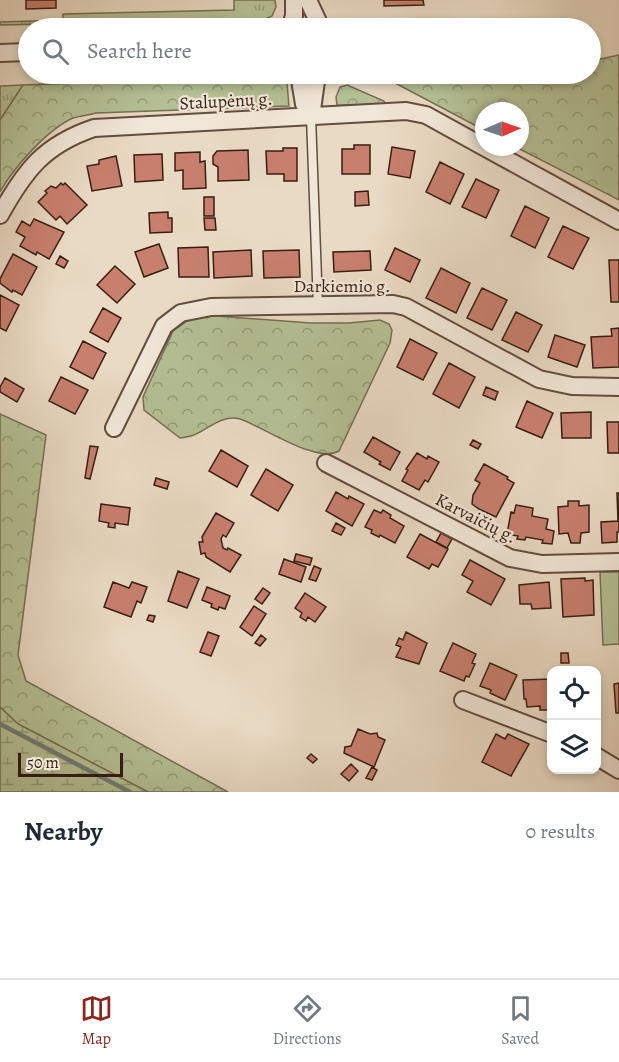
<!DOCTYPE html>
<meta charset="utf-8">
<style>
body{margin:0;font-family:Alegreya,serif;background:#f2f2f3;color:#1f2937}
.controls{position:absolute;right:18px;bottom:18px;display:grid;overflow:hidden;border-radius:12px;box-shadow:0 3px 9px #0003}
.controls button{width:54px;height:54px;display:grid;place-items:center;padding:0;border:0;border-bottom:2px solid #e0e1e3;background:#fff;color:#1f2937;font:30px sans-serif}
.compass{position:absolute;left:475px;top:102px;width:54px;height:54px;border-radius:50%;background:#fff;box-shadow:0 3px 9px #0003;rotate:88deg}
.scale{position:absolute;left:18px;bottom:15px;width:105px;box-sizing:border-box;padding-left:6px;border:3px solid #381e12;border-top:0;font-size:16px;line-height:21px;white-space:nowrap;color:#381e12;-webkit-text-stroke:4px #f1e7d8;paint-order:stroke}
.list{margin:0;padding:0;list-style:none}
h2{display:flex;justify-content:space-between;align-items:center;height:78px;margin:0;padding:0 24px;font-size:26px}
h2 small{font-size:20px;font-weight:400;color:#747a83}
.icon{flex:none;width:33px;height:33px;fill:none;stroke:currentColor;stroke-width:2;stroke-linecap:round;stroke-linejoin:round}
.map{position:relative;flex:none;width:619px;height:792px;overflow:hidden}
.search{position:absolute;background:#fff;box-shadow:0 3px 9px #0003;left:18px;right:18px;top:18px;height:66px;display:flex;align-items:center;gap:15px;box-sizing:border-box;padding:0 21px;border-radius:33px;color:#747a83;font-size:22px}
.sheet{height:186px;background:#fff}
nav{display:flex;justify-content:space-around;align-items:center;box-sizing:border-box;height:84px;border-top:2px solid #e0e1e3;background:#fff;font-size:16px;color:#747a83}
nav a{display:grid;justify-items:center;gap:3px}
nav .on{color:#8f2418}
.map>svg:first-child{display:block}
</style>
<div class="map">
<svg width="619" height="792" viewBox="0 0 619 792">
<defs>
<pattern id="grass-tufts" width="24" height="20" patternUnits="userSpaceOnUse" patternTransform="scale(1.5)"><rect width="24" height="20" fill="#b4c095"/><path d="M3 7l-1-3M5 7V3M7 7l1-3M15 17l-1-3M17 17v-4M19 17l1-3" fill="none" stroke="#939b78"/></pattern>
<pattern id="forest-crowns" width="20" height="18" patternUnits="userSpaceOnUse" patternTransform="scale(1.5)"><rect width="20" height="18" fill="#b4c095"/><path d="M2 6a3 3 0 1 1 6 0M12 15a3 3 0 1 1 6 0" fill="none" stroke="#939b78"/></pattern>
<pattern id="wetland-marsh" width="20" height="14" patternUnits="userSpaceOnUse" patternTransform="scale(1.5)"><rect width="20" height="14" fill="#b4c095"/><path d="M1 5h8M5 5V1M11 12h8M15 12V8" fill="none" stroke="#939b78"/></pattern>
</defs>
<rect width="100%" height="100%" fill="#e9dac3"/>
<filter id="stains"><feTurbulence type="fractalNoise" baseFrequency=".00333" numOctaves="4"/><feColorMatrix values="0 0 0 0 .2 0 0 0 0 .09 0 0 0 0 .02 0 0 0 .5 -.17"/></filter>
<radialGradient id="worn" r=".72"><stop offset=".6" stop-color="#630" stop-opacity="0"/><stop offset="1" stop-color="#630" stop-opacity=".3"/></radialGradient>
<path fill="url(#grass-tufts)" stroke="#766f54" stroke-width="1.5" d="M234,0h41l1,7 -4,9 -9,4 -263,5v-3l63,-2v-6l171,-4z
M23,85l-23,35v-34z"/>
<path fill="url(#forest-crowns)" stroke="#766f54" stroke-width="1.5" d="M619,55v145l-103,-53h4v-36h-36v19l-106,-56h212l1,-13z
M279,76l8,7 2,23 -193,7c-7,2 -16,3 -23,5 -25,11 -60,50 -73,74v-72l23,-35z
M347,85l37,16 1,3 -3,2 -45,-1 -1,-8 4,-10z
M216,316l95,7h38l31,-3 9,4 3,6 -2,13 -51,108c-23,13 -75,-24 -99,-32 -17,-5 -32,10 -46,16 -5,2 -10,2 -14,3l-36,-28 -1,-13 30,-66 14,-10 12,-4z
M0,414l46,21 -28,220 8,26 202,111h-80l-130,-68 -18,-17z"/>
<path fill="url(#wetland-marsh)" stroke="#766f54" stroke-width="1.5" d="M0,707l18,17 130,68h-148z"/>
<path fill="#b4c095" stroke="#766f54" stroke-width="1.5" d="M600,572h19v72l-16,1z"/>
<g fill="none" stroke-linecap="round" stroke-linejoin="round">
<path stroke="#717c75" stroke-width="4.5" d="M0,724l130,68"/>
</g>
<path fill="#c87f6e" stroke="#381e12" stroke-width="1.5" d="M26,0h30v8l-30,1z
M384,0h39l1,5 -40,1z
M354,145h16v29h-28v-25h12z
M392,147l23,4 -5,27 -22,-4z
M283,148h14v33h-13v-7h-17l-1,-23h17z
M248,150l1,30 -31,1v-14l-5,-3v-8l4,-5z
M200,152v10l5,-1 1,27 -23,1v-19l-8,1v-18z
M162,154l1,26 -28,2 -1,-27z
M116,156l6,30 -30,5 -5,-25 12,-2v-4z
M440,162l24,12 -14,30 -24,-12z
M476,179l23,11 -13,28 -24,-11z
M61,183l2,2 2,-2 22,22 -20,19 -7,-8 -4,4 -18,-18 9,-9 -2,-2 6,-5 5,2z
M368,191l1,14 -14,1v-14z
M204,197h10v19h-10z
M525,206l24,12 -14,30 -24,-12z
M168,212v6h4v14l-22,1 -1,-20z
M204,218h11l1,12h-11z
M34,219l30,13 -15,27 -12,-7 -1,3 -16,-9 5,-9 -9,-5 6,-11 8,5z
M563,226l26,12 -16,31 -25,-12z
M159,244l9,24 -24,9 -9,-25z
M208,247l1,30h-30l-1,-29z
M395,248l25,12 -10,22 -25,-12z
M251,250l1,26 -38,2 -1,-26z
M299,250l1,27 -36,1 -1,-27z
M370,251l1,19 -37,2 -1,-20z
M13,254l24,13 -15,28 -9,-5 -1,2 -12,-9v-4z
M60,256l8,5 -4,7 -8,-4z
M609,260h10v42h-8z
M115,266l20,18 -18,19 -20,-18z
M441,268l29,15 -14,30 -30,-15z
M482,288l25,12 -15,30 -25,-12z
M0,295l19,10 -13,26 -6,-3z
M103,308l18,10 -13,24 -18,-10z
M516,312l26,13 -14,27 -26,-12z
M619,328v39l-26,1 -2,-31 21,-1 -1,-7z
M555,335l30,10 -8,22 -29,-10z
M410,339l27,14 -14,27 -26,-13z
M83,341l23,12 -13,26 -23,-12z
M449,363l26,14 -16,31 -26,-14z
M61,377l27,13 -13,24 -26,-13z
M5,378l19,11 -7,13 -17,-10v-5z
M486,387l12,5 -3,8 -12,-5z
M527,401l26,12 -11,25 -26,-11z
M591,412v26h-29l-1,-25z
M607,422h12v31h-11z
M373,437l27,15 -10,18 -11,-6 2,-2 -17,-10z
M473,440l8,4 -3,5 -8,-4z
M90,446l8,1 -8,32 -5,-1z
M221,450l27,16 -11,21 -28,-16z
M417,453l10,6 1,-3 11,6 -11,20 -3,-2 -6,10 -17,-9 6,-11 -2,-1z
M484,464l24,13 -1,2 7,4 -18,34 -17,-8 -7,-5 1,-9 7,-12 -5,-3z
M266,469l27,16 -15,26 -27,-16z
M156,478l13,4 -2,7 -13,-4z
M336,492l12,7 1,-3 15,8 -12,22 -26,-15z
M617,493h2v39h-2v10l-15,1 -1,-21 17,-1z
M568,501h11v5l10,-1v27l-8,1 -1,10h-9l-3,-10 -9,1 -1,-27 10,-1z
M101,504l29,4 -2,17 -13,-2v5l-7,-1 1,-4 -10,-2z
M516,505l17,3 -1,8 16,3 -2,10 8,2 -2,13 -10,-1 1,-3 -17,-3 -1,3 -8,-1 1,-3 -11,-2 4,-22 3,1z
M374,510l7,3 2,-3 8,5 -1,3 14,8 -9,17 -15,-8 -1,2 -8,-4 1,-3 -7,-3z
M216,513l18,10 -8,14 -3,-2 -2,4 2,9 4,2 1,-2 13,7 -11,17 -24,-15 -1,-4 -4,1 -2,-12h4l-1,-5z
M336,523l9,5 -4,7 -9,-4z
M441,533l11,6 -5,9 -11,-6z
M420,534l28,15 -10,18 -6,-3 -3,5 -22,-12z
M296,554l16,4 -2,7 -16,-4z
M284,559l22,8 -5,15 -22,-8z
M470,560l35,19 -14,26 -24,-13 6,-11 -11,-6z
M314,566l7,3 -5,12 -7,-2z
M178,571l21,8 -12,29 -19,-7z
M585,578v3l8,-1 1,35 -31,2 -2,-38z
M113,582l16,6 3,-6 15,5 -6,16 -4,-2 -6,16 -27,-10z
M549,582l2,26 -19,1 -1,-5h-11l-1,-19z
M207,587l23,9 -5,13 -6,-2 -1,3 -7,-3 1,-3 -10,-4z
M263,588l7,5 -8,11 -7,-5z
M305,593l21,14 -11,15 -7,-5 -2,4 -6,-4 2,-4 -7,-5z
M254,606l12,8 -14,22 -12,-9z
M149,615l6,1 -2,6 -6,-2z
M208,632l11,4 -8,20 -11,-4z
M406,632l21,11 -8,21 -23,-7 5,-10 -5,-2 3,-7 4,2z
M261,635l5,4 -6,7 -5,-3z
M453,643l23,11 -4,9 3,1 -6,13 -3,-1 -2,5 -24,-10z
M561,653h7l1,10h-8z
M490,663l27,12 -12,25 -15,-7 1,-3 -11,-4z
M552,679v31h-12v-4l-13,1 -1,-8h-2l-1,-19z
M619,683v30h-3l-2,-29z
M358,729l12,5 7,-1 1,4 7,3 -11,27 -30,-14 1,-6 6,-1z
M496,734l9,5 3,-5 21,10 -18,32 -29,-14z
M311,754l6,5 -4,4 -6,-5z
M351,764l7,7 -9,10 -8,-7z
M372,767l5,3 -5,10 -6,-2z"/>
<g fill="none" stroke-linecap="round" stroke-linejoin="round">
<defs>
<path id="lane" d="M311,117l7,189"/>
<path id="street" d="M308,0l13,28
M290,28l4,-12v-16
M0,53l28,-1
M299,74l5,30 7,13
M311,117l6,-43
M484,147l135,74
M0,215c25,-45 44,-70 94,-87l312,-17 20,4 58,32
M114,428l50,-102 17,-13 30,-6 182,-3 13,3 133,72 33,7 47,1
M326,463l184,95 32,6 77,-2
M463,700l89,34
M596,756l23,14"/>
</defs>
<use href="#lane" stroke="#644d3e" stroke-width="11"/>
<use href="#street" stroke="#644d3e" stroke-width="20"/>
<use href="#lane" stroke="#f1e7d8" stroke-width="8"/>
<use href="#street" stroke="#f1e7d8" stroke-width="16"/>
</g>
<g text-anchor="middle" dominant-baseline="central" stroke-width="4.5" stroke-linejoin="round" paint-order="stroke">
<g font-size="18" fill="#381e12" stroke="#f1e7d8">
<text transform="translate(226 101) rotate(-3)">Stalupėnų g.</text>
<text x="342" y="286">Darkiemio g.</text>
<text transform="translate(476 518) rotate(27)">Karvaičių g.</text>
</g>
</g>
<rect width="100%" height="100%" filter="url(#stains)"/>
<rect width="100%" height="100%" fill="url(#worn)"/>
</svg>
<div class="controls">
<button><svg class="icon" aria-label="locate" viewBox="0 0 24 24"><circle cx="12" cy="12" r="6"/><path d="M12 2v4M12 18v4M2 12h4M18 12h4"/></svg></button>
<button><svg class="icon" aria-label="layers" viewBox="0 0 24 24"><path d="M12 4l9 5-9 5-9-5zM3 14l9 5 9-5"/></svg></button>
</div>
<svg class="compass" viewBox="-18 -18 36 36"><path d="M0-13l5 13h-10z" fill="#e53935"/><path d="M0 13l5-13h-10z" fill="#747a83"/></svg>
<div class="scale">50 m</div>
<div class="search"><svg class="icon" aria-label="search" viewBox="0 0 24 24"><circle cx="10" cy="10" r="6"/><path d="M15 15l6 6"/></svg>Search here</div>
</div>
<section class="sheet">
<h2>Nearby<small>0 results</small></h2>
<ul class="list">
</ul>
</section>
<nav>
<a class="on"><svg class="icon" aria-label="map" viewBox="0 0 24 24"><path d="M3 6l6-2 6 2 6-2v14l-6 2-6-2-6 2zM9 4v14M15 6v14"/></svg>Map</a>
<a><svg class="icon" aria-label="directions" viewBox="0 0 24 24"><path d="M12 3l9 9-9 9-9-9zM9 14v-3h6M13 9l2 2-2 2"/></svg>Directions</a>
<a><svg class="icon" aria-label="saved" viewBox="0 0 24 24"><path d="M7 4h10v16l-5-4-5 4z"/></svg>Saved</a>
</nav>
